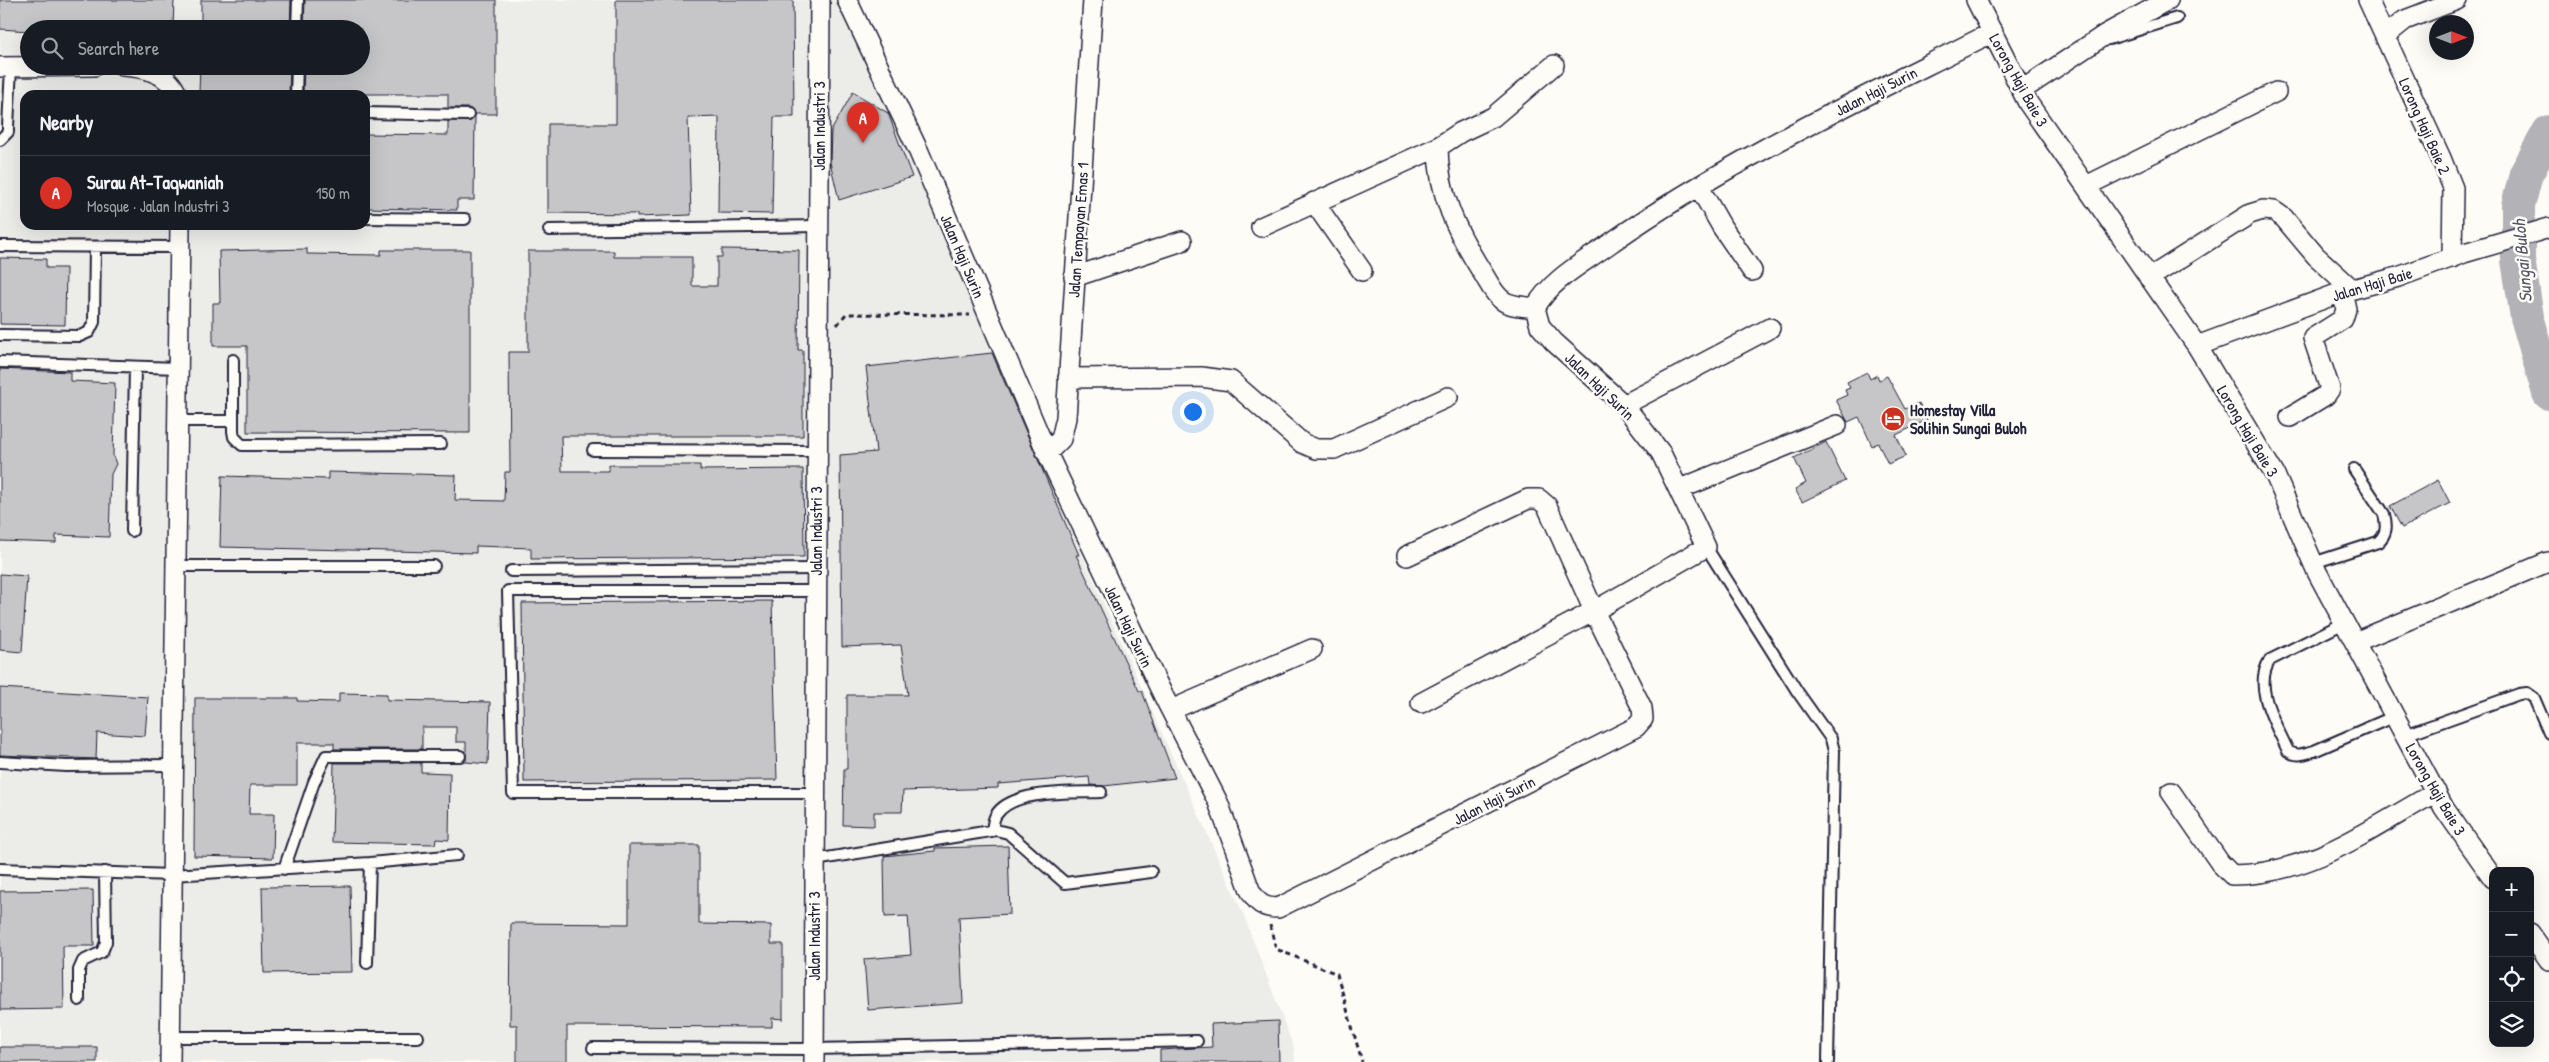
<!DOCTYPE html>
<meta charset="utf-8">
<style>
body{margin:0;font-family:"Patrick Hand",sans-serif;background:#242831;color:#f1f3f6}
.controls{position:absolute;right:15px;bottom:15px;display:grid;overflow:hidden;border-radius:10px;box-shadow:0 5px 20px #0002}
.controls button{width:45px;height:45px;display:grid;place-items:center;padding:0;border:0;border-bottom:1px solid #363941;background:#171b24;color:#f1f3f6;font:25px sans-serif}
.compass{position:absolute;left:2429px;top:15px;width:45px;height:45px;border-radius:50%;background:#171b24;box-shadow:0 5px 20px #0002;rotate:90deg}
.you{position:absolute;left:1192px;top:411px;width:18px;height:18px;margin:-12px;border:4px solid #fff;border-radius:50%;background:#1a73e8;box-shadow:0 0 0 8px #1a73e833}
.badge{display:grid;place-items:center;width:32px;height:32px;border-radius:50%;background:#d93025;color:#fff;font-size:16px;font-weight:700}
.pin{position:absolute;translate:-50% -41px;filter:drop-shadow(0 1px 2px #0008)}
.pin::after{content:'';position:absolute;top:26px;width:18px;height:15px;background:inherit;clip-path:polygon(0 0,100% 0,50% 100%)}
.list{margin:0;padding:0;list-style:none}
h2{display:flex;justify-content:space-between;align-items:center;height:65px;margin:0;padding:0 20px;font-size:21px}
h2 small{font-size:16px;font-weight:400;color:#9ea1a6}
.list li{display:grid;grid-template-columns:32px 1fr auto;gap:15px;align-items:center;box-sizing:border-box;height:75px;padding:0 20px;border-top:1px solid #363941}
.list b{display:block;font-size:19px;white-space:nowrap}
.list p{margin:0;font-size:16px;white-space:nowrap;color:#9ea1a6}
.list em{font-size:16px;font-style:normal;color:#9ea1a6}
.icon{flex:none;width:28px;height:28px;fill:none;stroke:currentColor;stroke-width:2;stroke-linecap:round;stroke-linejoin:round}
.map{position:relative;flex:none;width:2549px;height:1062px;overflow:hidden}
.search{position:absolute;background:#171b24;box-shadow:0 5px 20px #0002;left:20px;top:20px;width:350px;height:55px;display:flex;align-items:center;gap:12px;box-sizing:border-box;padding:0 18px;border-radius:28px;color:#9ea1a6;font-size:19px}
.panel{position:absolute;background:#171b24;box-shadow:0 5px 20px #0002;left:20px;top:90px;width:350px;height:140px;border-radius:15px}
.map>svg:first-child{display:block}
</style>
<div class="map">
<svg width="2549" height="1062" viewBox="0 0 2549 1062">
<rect width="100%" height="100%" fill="#fdfcf7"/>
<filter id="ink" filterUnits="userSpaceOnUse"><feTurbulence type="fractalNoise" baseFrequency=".02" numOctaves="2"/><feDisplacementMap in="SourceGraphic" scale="10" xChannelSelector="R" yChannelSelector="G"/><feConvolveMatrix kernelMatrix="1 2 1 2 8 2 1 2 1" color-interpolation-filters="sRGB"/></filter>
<g filter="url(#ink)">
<path fill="#ecece9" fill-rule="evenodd" d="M0,0h850l194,470 200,446 50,132 1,14h-1295zM29,29h332v37h-332zM25,95h340v130h-340z"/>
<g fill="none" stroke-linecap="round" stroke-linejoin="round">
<path stroke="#b2b2b7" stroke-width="34" d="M2549,132l-23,42 -8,32v54l9,57 22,76"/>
</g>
<path fill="#c6c6c8" stroke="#22223b" d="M0,0h174l-1,28 -133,-4 -1,5h-10v2l-29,-2z
M201,0h90l-1,29h-89z
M305,0h191v114h-21l-1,86h-17v10l-92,-2v-74l83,1v-14h23l3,-3v-6l-5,-4h-21v-14h-145l1,-28h57v-37h-57z
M616,0h177l1,117h-20l-2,97 -54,-1 1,-96 -31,1 3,97 -54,2v-3l-89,-1v-89h68z
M200,66h90l-1,28 -90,-1z
M853,92l35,21 24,64 -73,23 -9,-38 1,-31z
M307,249v5l74,1v-5h89v183l-223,-1v-86h-34v-43h7l-1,-52z
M722,249l77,1 -1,100h5v86h-242l1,35h47v-6h91v5l103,-1 1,88 -273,2v-11l-55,-2v7l-256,-6 2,-71 106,3v-7l128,3 -1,25 49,1 1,-29h5l-1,-120h19v-101h86v6h78v29h25v-29h5z
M0,258l46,1v9h20l-1,57 -65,-1z
M992,353l87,202h-3l63,136h3l33,87 -71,8 -14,-1 -1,-8 -91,7v4l-95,3 -1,21h-28v14l-31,-1 1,-56h3v-74h61l-7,-50 -59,2 -2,-192 36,-3 -10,-85z
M0,369l70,3v9l45,2 -2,73 3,8 -5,10 -2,63 -53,-2v8l-56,-2z
M1867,372l3,7 7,-4 2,5 8,-4 18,33 14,-6 8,17 -31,15 10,21 -18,8 -10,-21 -6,3 -13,-29 -11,5 -12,-22 11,-5 -2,-5 5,-2 -3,-6z
M1826,442l19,39 -43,21 -7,-13 11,-6 -12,-25z
M2438,480l12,23 -48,25 -12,-22z
M0,574l27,2 -5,76 -22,-2z
M772,601l5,179 -253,2 -2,-179z
M0,688l148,9 -3,39 -48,-3 -1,26 -96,-4z
M339,693l48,1v6l103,2 -2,62 -22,-2v-20h-10v-15h-34v22h-88v-6h-37v42h-47l-1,29h25l-1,44 -79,-2 1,-158h102v3l42,1z
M334,763h87v9l29,1 -1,67 -13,-1 -1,5 -103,-2z
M629,845h70v79l72,1v19h12v75l-11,-1v9l-205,-1v36h-50v-37h-7l1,-102 118,1z
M1008,846l2,68 -51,3 4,86 -95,7 -4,-51 47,-4 -3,-39 -23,1 -1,-61 51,-5v-3z
M350,886l2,86 -88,1 -2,-86z
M93,890l1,56h-31l1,63 -64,1v-119z
M1278,1021l1,41h-119v-12l52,-3 -1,-23z
M0,1047h97v15h-97z"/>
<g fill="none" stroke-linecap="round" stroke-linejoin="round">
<defs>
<path id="lane" d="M297,29l1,-29
M2109,39l68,-21
M296,95l1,-29
M365,113l103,2
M0,140l8,-8v-5l3,-60
M365,218l100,1
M549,230l269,-4
M0,246l179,1
M0,335l80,1 9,-4 5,-10 1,-75
M233,360v71l1,6 8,8 199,-1
M0,362l178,6
M177,421h56
M593,450l224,1
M132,531l3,-164
M1706,547l91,144 34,48 3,12 -6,311
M2313,563l65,-21c9,-8 9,-16 6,-28l-30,-45
M175,566h259
M511,571l305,-2
M2344,623l-74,37c-18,27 6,64 18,91 8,6 16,3 26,0l81,-35
M2405,735l114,-41 8,-1 7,5 15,35
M0,762l66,4 107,-1
M815,793h-302l-5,-202h308
M992,831c1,-5 1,-12 4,-16 16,-26 78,-22 105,-23
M815,860l181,-30 12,3 57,50 86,-11
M0,869l172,6 198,-12 87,-8
M284,869l30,-87 12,-26h134
M367,963l3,-100
M79,1000v-30l4,-9 19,-9 4,-10 -1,-70
M170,1037h248
M593,1048l221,1 383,-8"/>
<path id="street" d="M847,0l72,152 128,301 117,244 54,105 32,88c7,13 13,18 28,18l358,-181 7,-8 -1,-11 -48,-97 112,-64 -45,-94 -37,-48 -70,-63 -14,-16 -5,-18c17,-30 50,-46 77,-66 119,-83 251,-144 381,-210
M1976,0l52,103 169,243 78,129 42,97 127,236 49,70
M2368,0l73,158 12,30 -1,70
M2385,36l20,-16 52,-20
M123,66c20,1 47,7 54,29
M0,67l94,-1
M2022,90l84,-56 62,-34
M1438,147l23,-15 32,-15 61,-52
M2086,186l190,-94
M1699,187l23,40 30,44
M1314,202l48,69
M1261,227l177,-80c0,47 19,85 44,125 6,9 11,21 20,28 9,7 23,6 33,8
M1074,277l108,-36
M2149,278l101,-64 13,-4 11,1 10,7 32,38 36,33
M2197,346l145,-54 56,-15 66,-24 85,-25
M1068,378l133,-1 30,4 71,62 14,6h18l114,-52
M1624,405l146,-77
M2290,417l36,-22 4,-6 -17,-51 30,-19 3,-10 -4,-17
M1047,453l14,-14 5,-21 27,-418
M1680,489l157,-64
M1407,556l121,-57h11l8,7 47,105 -173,92
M2355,642l193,-80
M1171,710l141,-61
M2171,792l49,71 12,12c78,0 138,-46 204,-83
M2530,933l19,27
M170,1062l10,-837
M814,1062l6,-1062"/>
</defs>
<use href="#lane" stroke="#22223b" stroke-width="14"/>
<use href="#street" stroke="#22223b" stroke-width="22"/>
<path stroke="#22223b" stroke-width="3" stroke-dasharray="5 4" stroke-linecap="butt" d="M837,325l9,-11 124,1
M1270,925l6,24 61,25 25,88"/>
<use href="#lane" stroke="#fdfcf7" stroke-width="10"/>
<use href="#street" stroke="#fdfcf7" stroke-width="19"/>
</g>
</g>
<defs>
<symbol id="hotel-disc" viewBox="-11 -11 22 22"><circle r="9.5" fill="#c8321e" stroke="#fdfcf7"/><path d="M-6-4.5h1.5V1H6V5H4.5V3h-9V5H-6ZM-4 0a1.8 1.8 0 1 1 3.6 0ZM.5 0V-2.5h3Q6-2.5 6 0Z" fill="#fff"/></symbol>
</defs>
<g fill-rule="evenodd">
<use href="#hotel-disc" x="1879" y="405" width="28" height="28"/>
</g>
<g text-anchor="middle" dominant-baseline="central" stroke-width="5" stroke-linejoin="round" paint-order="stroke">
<g font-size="16" fill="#22223b" stroke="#fdfcf7">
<text transform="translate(2019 80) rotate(61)">Lorong Haji Baie 3</text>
<text transform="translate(1876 91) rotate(-27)">Jalan Haji Surin</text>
<text transform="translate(819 126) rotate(-90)">Jalan Industri 3</text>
<text transform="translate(2425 126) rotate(66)">Lorong Haji Baie 2</text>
<text transform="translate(1078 230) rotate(-86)">Jalan Tempayan Emas 1</text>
<text transform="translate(963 256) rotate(67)">Jalan Haji Surin</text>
<text transform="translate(2372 284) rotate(-17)">Jalan Haji Baie</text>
<text transform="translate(1600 386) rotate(44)">Jalan Haji Surin</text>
<text transform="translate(2248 431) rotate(59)">Lorong Haji Baie 3</text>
<text transform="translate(816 531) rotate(-90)">Jalan Industri 3</text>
<text transform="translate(1129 626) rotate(64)">Jalan Haji Surin</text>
<text transform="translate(2436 789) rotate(60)">Lorong Haji Baie 3</text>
<text transform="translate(1494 800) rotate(-27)">Jalan Haji Surin</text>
<text transform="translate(814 936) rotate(-90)">Jalan Industri 3</text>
</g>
<g font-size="16" font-weight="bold" fill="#22223b" stroke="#fdfcf7" text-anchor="start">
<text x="1910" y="410">Homestay Villa<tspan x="1910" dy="18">Solihin Sungai Buloh</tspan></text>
</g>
<g font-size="18" font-style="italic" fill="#545466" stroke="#fdfcf7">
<text transform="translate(2522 261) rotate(-95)">Sungai Buloh</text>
</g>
</g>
</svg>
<div class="controls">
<button>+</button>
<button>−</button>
<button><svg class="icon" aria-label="locate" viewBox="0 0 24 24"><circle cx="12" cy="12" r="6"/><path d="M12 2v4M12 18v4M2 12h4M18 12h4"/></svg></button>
<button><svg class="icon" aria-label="layers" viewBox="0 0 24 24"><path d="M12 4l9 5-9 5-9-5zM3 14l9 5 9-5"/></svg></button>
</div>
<svg class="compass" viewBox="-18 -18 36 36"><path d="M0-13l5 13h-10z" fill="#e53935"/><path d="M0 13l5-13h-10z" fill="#9ea1a6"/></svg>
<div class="you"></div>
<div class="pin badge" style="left:863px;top:143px">A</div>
<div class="search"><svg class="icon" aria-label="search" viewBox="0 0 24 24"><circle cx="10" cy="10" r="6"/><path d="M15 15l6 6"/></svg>Search here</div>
<section class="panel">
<h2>Nearby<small></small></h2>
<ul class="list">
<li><span class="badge">A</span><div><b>Surau At-Taqwaniah</b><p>Mosque · Jalan Industri 3</p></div><em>150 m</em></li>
</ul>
</section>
</div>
